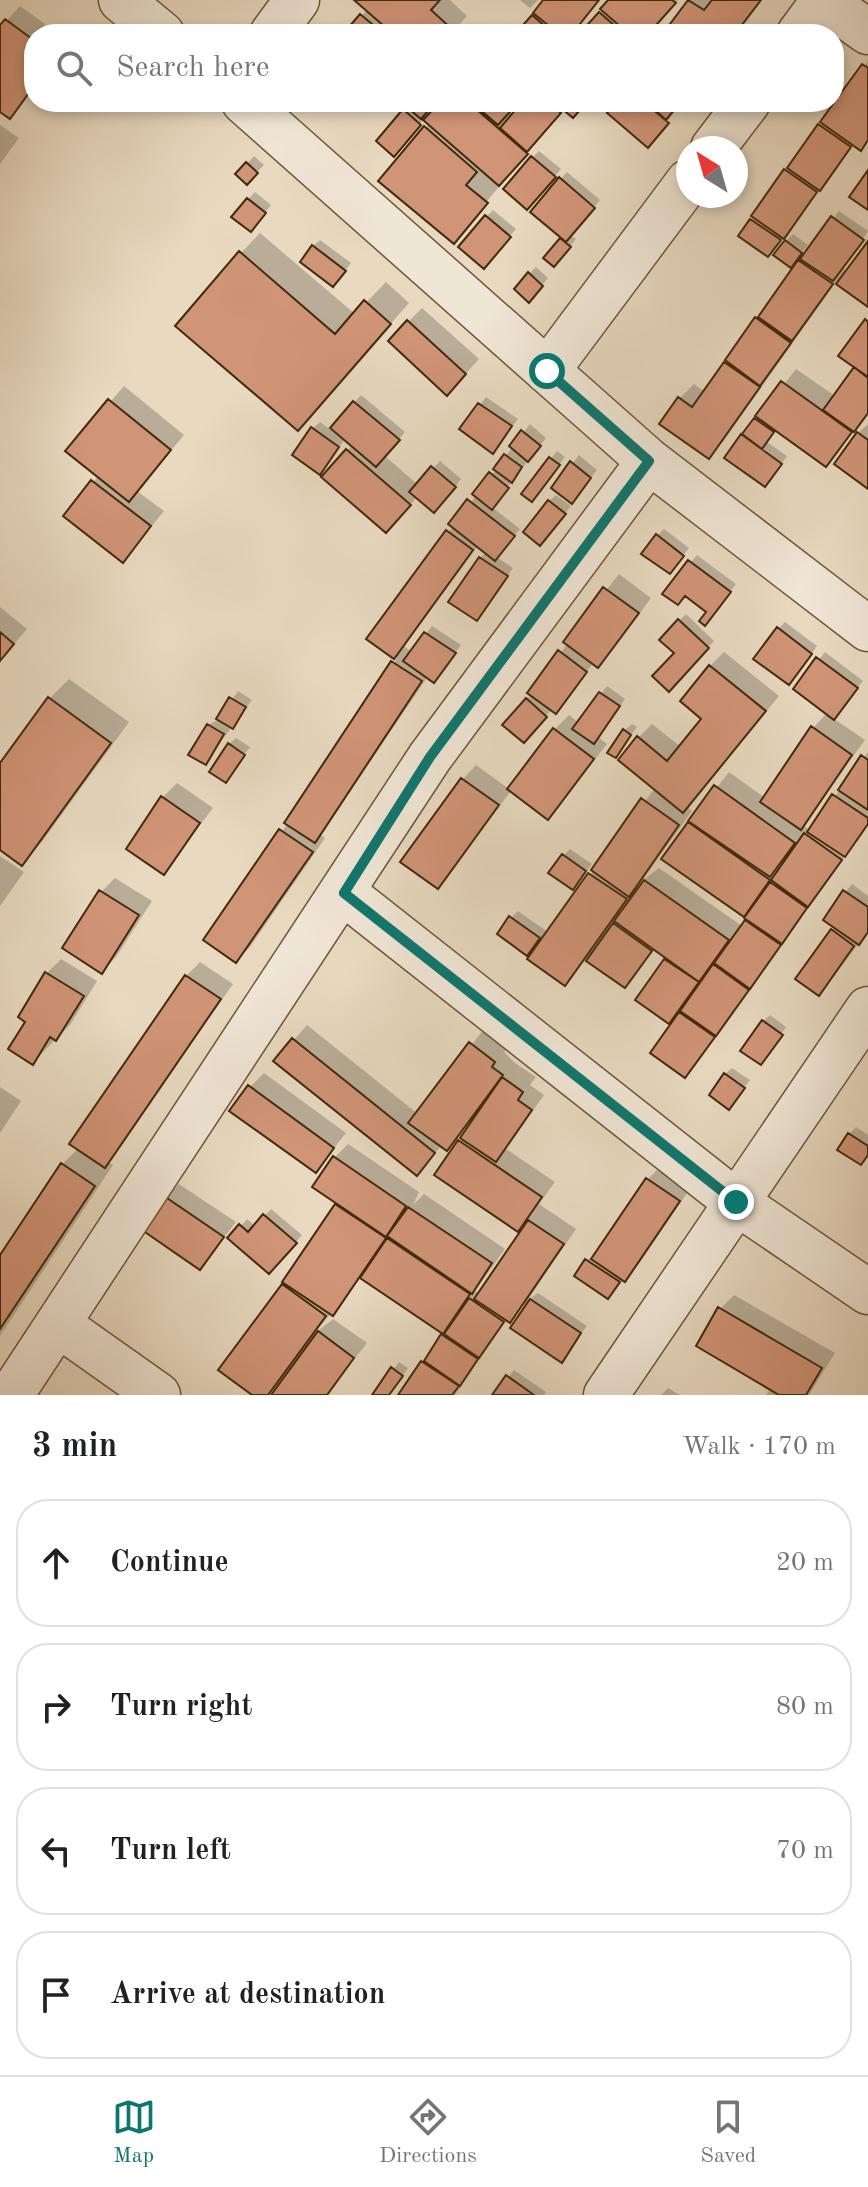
<!DOCTYPE html>
<meta charset="utf-8">
<style>
body{margin:0;font-family:"Old Standard TT",serif;background:#f2f2f2;color:#202124}
.compass{position:absolute;left:676px;top:136px;width:72px;height:72px;border-radius:50%;background:#fff;box-shadow:0 4px 12px #0003;rotate:323deg}
.stop{position:absolute;width:24px;height:24px;margin:-18px;border:6px solid #0f766e;border-radius:50%;background:#fff}
.stop.end{background:#0f766e;border-color:#fff;box-shadow:0 2px 8px #0008}
.list{margin:0;padding:0;list-style:none}
h2{display:flex;justify-content:space-between;align-items:center;height:104px;margin:0;padding:0 32px;font-size:34px}
h2 small{font-size:26px;font-weight:400;color:#757577}
.list li{display:grid;grid-template-columns:52px 1fr auto;gap:24px;align-items:center;box-sizing:border-box;height:128px;margin:0 16px 16px;padding:0 16px;border:2px solid #e0e0e0;border-radius:32px}
.list b{display:block;font-size:30px;white-space:nowrap}
.list em{font-size:26px;font-style:normal;color:#757577}
.icon{flex:none;width:44px;height:44px;fill:none;stroke:currentColor;stroke-width:2;stroke-linecap:round;stroke-linejoin:round}
.map{position:relative;flex:none;width:868px;height:1395px;overflow:hidden}
.search{position:absolute;background:#fff;box-shadow:0 4px 12px #0003;left:24px;right:24px;top:24px;height:88px;display:flex;align-items:center;gap:20px;box-sizing:border-box;padding:0 28px;border-radius:32px;color:#757577;font-size:30px}
.sheet{height:680px;background:#fff}
nav{display:flex;justify-content:space-around;align-items:center;box-sizing:border-box;height:112px;border-top:2px solid #e0e0e0;background:#fff;font-size:22px;color:#757577}
nav a{display:grid;justify-items:center;gap:4px}
nav .on{color:#0f766e}
.map>svg:first-child{display:block}
</style>
<div class="map">
<svg width="868" height="1395" viewBox="0 0 868 1395">
<rect width="100%" height="100%" fill="#e8d9c0"/>
<filter id="stains"><feTurbulence type="fractalNoise" baseFrequency=".0025" numOctaves="4"/><feColorMatrix values="0 0 0 0 .2 0 0 0 0 .09 0 0 0 0 .02 0 0 0 .5 -.17"/></filter>
<radialGradient id="worn" r=".72"><stop offset=".6" stop-color="#630" stop-opacity="0"/><stop offset="1" stop-color="#630" stop-opacity=".3"/></radialGradient>
<path fill="#0003" fill-rule="evenodd" d="M357,0h93l17,16 -16,18h-105l22,-25z
M520,0h18l-8,8z
M546,0h53l-23,28 7,5 28,-33h67l-27,34h-133z
M690,0h72l-26,34h-50l-14,-10z
M20,6l25,18 -5,10h-6v54l-24,28 -10,-6v-82z
M868,61v80l-8,7 -6,-5 -79,105 -34,-13z
M404,102h31l-12,12 5,4 14,-16h76l-9,10 4,4 12,-14h61l-22,6 -110,133 -29,-113 5,-5 -6,-4 -24,28 4,-36 5,-5z
M619,102h62l-27,37z
M0,125l19,13 -19,26z
M539,151l22,18 -27,32 -2,-43z
M254,156l10,9 -17,17 -9,-8z
M567,172l33,28 -30,35 6,4 -15,19h-15l17,-21 -30,-25z
M255,192l16,13 -14,18 -9,-24z
M493,210l23,19 -25,30 -5,-42z
M839,211l29,20 -25,37 5,4 20,-28v61l-32,-23 -114,161 -14,13 -28,-58 14,-14 11,8z
M260,233l95,81 31,-32 23,21 -111,126 -57,-176z
M793,234l15,11 -17,21 -5,-25z
M320,240l31,23 -11,14 -27,-31z
M536,267l12,11 -12,15 -7,-19z
M422,308l57,51 -18,20 -53,-57z
M868,319v94l-42,51 -50,-35 -9,13 20,14 -16,22 -44,-20 69,-89 39,27 22,-29z
M124,386l60,49 -47,56 27,20 -41,50 -30,-79 6,-6 -31,-25z
M361,395l44,37 -20,24 33,29 22,-24 21,18 -20,25 -24,-7 -17,19 -76,-39 28,-32 -7,-6 -19,26 -13,-37 7,-6 11,8z
M486,397l32,22 -25,32 -31,-22z
M530,424l16,14 -54,69 28,22 -24,28 17,11 -36,51 3,-61 6,-6 -8,-6 -74,100 8,6 20,-26 29,19 -20,28 -13,3 -107,159 4,3 -75,109 -14,14 -31,-22 83,-116 109,-165 -28,-20z
M868,424v62l-10,-53z
M557,451l8,6 -27,36 -14,1z
M579,455l18,15 -19,24 -25,-7z
M556,495l15,11 -24,30 2,-35z
M664,529l25,19 -13,17 -18,-30z
M697,555l39,29 -24,33 -27,-23 -20,-1z
M619,574l32,24 -39,53 -14,14 -4,-3 -32,42 -10,5 -21,25 -4,-34 41,-57 -2,-2z
M0,607l27,22 -27,32z
M686,614l28,27 -45,48 8,-36 -15,-14z
M785,622l32,24 -21,30 -18,-47z
M724,652l55,44 -92,111 5,4 -51,71 18,-14 83,58 7,-8 8,-14 -14,10 -54,-91 40,-51 36,26 48,-70 14,-15 -31,-25 29,-36 38,29 -30,37 32,22 -62,85 7,5 58,-78v72l-176,245 -19,-44 -35,-25 30,-42 -14,-10 -29,38 -39,-27 -21,25 -25,-43 -13,13 -16,-36 7,-7 30,21 107,-144 -17,-50 14,-14 29,23 23,-29 6,-52z
M69,679l60,43 -88,121 -19,20 -22,-16v-80l50,-69z
M607,686l18,13 -27,38 9,7 -46,59 -14,14 -35,-27 -74,96 25,-107 13,-14 33,24 46,-60 14,-14 10,8z
M238,691l14,9 -47,63 3,-38 10,-5z
M632,724l5,3 -22,29 10,-26z
M236,738l14,9 -24,33 3,-36z
M177,783l36,25 -49,64 -1,-75z
M570,849l22,15 -19,24 -10,-32z
M0,856l24,16 -24,34z
M115,878l37,23 -36,56 -14,14 -1,-79z
M852,884l16,12v36l-43,55 7,-57 4,-3 -11,-8z
M61,959l36,22 -27,44 -37,37 -5,-41 19,-48z
M200,962l33,22 -125,178 5,3 -113,171v-77l62,-95 17,-16 107,-172z
M770,1015l16,12 -22,31 -1,-37z
M307,1025l111,89 66,-85 24,18 -4,5 11,11 21,14 -6,8 14,10 -38,54 49,33 -16,22 37,25 -49,72 11,-8 49,33 -26,34 -36,-56 -16,16 -3,-2 -51,77h-55l46,-61 -84,-58 -48,58 19,-15 34,24 -41,52h-53l5,-10 -10,10h-13l30,-114 54,-79 -5,-44 14,-14 71,48 -6,13 11,-11 81,55 -30,42 5,3 42,-62 -85,-57 36,-52 -3,-2 -23,27 -5,-3 -25,28 -141,-113zM387,1233l17,16 -2,2 -20,-14z
M732,1068l18,12 -21,27 -4,-33z
M264,1073l82,60 -30,37 -66,-83z
M0,1087l21,14 -21,32z
M856,1127l12,8v20l-7,8 -12,-29z
M662,1165l30,21 -54,79 -30,31 -31,-21 10,-15 9,-5 52,-76z
M179,1184l57,38 -36,46 -35,-70z
M271,1209l31,26 -26,30 -35,-39 6,-7 8,7z
M734,1295l101,58 -26,42h-43l5,-7 -51,-79z
M399,1362l9,6 -18,27h-16z
M514,1370l32,22 -2,3h-50z
M668,1388l12,7h-19z"/>
<path fill="#d09477" stroke="#422a0b" stroke-width="2" d="M354,0h86l-9,10 23,21 -2,3h-59z
M543,0h56l-27,34h-13l-26,-21z
M608,0h64l4,3 -28,31h-19l-29,-25z
M688,0l16,10 8,-10h49l-26,34h-52l-13,-10z
M599,12l25,22h-45z
M360,14l24,20h-41z
M532,15l22,19h-39z
M5,19l27,20 -6,9 8,5v33l-24,33 -10,-7v-87z
M862,64l6,4v72l-7,11 -41,-29z
M401,102h35l-15,17z
M440,102h28l60,52 -29,32 -76,-66z
M471,102h48l-21,23z
M522,102h25l14,11 -34,39 -27,-24z
M554,102h33l-14,16z
M616,102h28l25,21 -21,25 -41,-35z
M646,102h35l-15,18z
M403,109l18,16 -27,32 -18,-16z
M818,124l33,23 -31,44 -33,-23z
M424,126l53,46 -11,13 22,18 -34,41 -76,-63z
M531,156l25,21 -29,33 -24,-21z
M246,162l12,11 -11,12 -12,-11z
M784,169l33,23 -33,47 -33,-23z
M868,170v40l-19,-13z
M559,177l36,31 -29,34 -36,-30z
M247,198l19,15 -15,19 -20,-15z
M485,215l26,22 -27,32 -26,-22z
M831,216l33,24 -31,41 -33,-22z
M750,219l31,21 -13,17 -30,-21z
M560,238l11,9 -17,20 -11,-9z
M785,240l17,13 -11,15 -18,-13z
M868,241v66l-32,-23z
M312,245l34,26 -13,16 -33,-25z
M239,251l96,83 29,-34 27,24 -93,107 -123,-105z
M798,260l35,24 -41,57 -34,-24z
M528,272l15,14 -14,17 -15,-14z
M755,317l36,26 -31,43 -35,-26z
M865,319l3,3v55l-30,-21z
M407,320l59,54 -19,22 -59,-55z
M724,362l36,25 -51,72 -50,-35 19,-27 14,10z
M854,367l14,11v35l-14,19 -31,-22z
M781,381l71,51 -26,35 -71,-51z
M108,399l63,51 -42,52 -64,-51z
M353,401l47,39 -24,27 -46,-39z
M478,403l34,23 -19,28 -34,-25z
M754,418l20,14 -12,17 -20,-15z
M311,427l28,20 -19,28 -28,-20z
M521,430l20,16 -13,16 -19,-16z
M857,432l11,8v49l-34,-25z
M741,434l41,30 -17,23 -41,-29z
M346,449l65,56 -25,28 -65,-56z
M504,454l18,13 -10,16 -19,-14z
M549,457l11,8 -28,37 -11,-8z
M570,461l21,17 -19,26 -21,-16z
M431,466l25,21 -22,26 -25,-21z
M489,472l20,16 -17,22 -20,-16z
M91,480l60,46 -28,37 -60,-47z
M467,499l48,37 -20,25 -47,-37z
M548,500l18,14 -26,32 -17,-14z
M446,530l27,20 -79,109 -28,-20z
M656,534l28,22 -14,18 -29,-20z
M479,557l29,19 -31,45 -29,-19z
M688,560l43,32 -26,34 -6,-5 7,-9 -21,-16 -7,9 -16,-11z
M603,587l36,26 -41,55 -35,-26z
M678,619l31,29 -40,44 -17,-16 22,-23 -15,-13z
M777,627l35,27 -23,31 -36,-26z
M0,632l14,12 -14,17z
M424,632l32,21 -22,30 -31,-22z
M558,650l29,22 -31,42 -29,-21z
M816,657l42,31 -24,32 -41,-31z
M391,661l31,20 -107,162 -31,-20z
M709,665l57,46 -83,102 -65,-53 19,-24 30,25 34,-42 -21,-18z
M599,692l21,14 -26,38 -22,-15z
M48,697l63,46 -89,123 -22,-16v-87z
M229,697l17,10 -13,22 -17,-10z
M526,698l21,19 -23,26 -22,-18z
M207,724l17,10 -18,31 -18,-10z
M811,726l41,29 -51,75 -41,-28z
M553,728l41,31 -46,61 -41,-31z
M623,729l8,6 -15,23 -9,-5z
M228,743l17,12 -19,28 -17,-11z
M861,755l7,5v50l-30,-20z
M461,778l38,27 -61,84 -38,-27z
M714,785l81,58 -25,34 -82,-56z
M832,794l36,24v6l-23,33 -38,-25z
M161,796l39,27 -36,52 -38,-26z
M641,798l38,27 -50,72 -38,-27z
M688,822l82,58 -26,37 -83,-58z
M279,829l34,23 -77,111 -33,-23z
M804,833l38,27 -34,47 -37,-27z
M562,854l24,17 -13,19 -25,-17z
M588,873l39,26 -62,87 -38,-27z
M644,880l85,60 -30,42 -85,-61z
M770,882l37,26 -25,36 -38,-26z
M99,890l40,25 -37,59 -40,-26z
M843,890l25,17v25l-9,13 -36,-25z
M509,916l31,22 -13,18 -30,-22z
M745,920l36,25 -31,44 -36,-26z
M613,923l39,28 -27,37 -39,-27z
M831,929l23,17 -35,50 -24,-17z
M664,959l35,23 -30,42 -34,-24z
M713,964l36,26 -33,46 -36,-25z
M45,972l39,24 -28,45 -6,-4 -17,28 -25,-16 17,-27 -7,-5z
M185,975l36,24 -116,169 -36,-24z
M679,1012l36,25 -30,41 -35,-25z
M762,1020l21,15 -22,30 -21,-14z
M292,1038l143,115 -18,23 -144,-115z
M469,1042l26,20 -3,5 11,8 -56,76 -39,-28z
M724,1073l21,15 -16,22 -20,-15z
M502,1077l21,15 -5,8 14,10 -36,52 -36,-24z
M248,1085l86,63 -18,25 -87,-62z
M848,1133l20,13v9l-7,10 -24,-15z
M458,1140l84,57 -24,35 -84,-57z
M333,1156l73,50 -20,31 -74,-50z
M61,1163l34,23 -95,143v-74z
M646,1178l34,23 -55,81 -34,-23z
M164,1196l60,41 -24,33 -58,-40z
M335,1204l51,34 -53,78 -51,-34z
M408,1207l84,56 -20,31 -85,-58z
M263,1214l34,29 -28,31 -42,-36 12,-14 9,8z
M528,1220l36,24 -54,79 -36,-24z
M387,1238l83,56 -27,40 -83,-56z
M585,1259l35,23 -12,17 -34,-23z
M282,1284l44,32 -58,79h-16l-34,-25z
M469,1298l35,24 -25,36 -35,-24z
M530,1299l51,34 -19,30 -52,-35z
M718,1307l104,61 -16,27h-27l-83,-49z
M318,1331l36,27 -27,37h-56z
M441,1334l37,25 -18,27 -36,-25z
M421,1361l38,25 -7,9h-54z
M391,1367l12,9 -14,19h-17z
M506,1375l28,20h-42z"/>
<g fill="none" stroke-linecap="round" stroke-linejoin="round">
<defs>
<path id="minor" d="M121,0l41,34
M824,1l44,31
M272,34l25,-34
M799,34l25,-34
M244,102l405,359 219,168
M713,148l35,-46
M547,371l141,-189
M344,893l392,309 132,90
M59,1325l99,70
M11,1395l419,-638 219,-296
M606,1395l262,-386"/>
</defs>
<use href="#minor" stroke="#6c5638" stroke-width="47"/>
<use href="#minor" stroke="#f0e6d6" stroke-width="44"/>
</g>
<g fill="none" stroke-linecap="round" stroke-linejoin="round">
<path stroke="#0f766e" stroke-width="10" d="M547,371l102,90 -219,296 -86,136 392,309"/>
</g>
<rect width="100%" height="100%" filter="url(#stains)"/>
<rect width="100%" height="100%" fill="url(#worn)"/>
</svg>
<svg class="compass" viewBox="-18 -18 36 36"><path d="M0-13l5 13h-10z" fill="#e53935"/><path d="M0 13l5-13h-10z" fill="#757577"/></svg>
<div class="stop" style="left:547px;top:371px"></div>
<div class="stop end" style="left:736px;top:1202px"></div>
<div class="search"><svg class="icon" aria-label="search" viewBox="0 0 24 24"><circle cx="10" cy="10" r="6"/><path d="M15 15l6 6"/></svg>Search here</div>
</div>
<section class="sheet">
<h2>3 min<small>Walk · 170 m</small></h2>
<ul class="list">
<li><svg class="icon" aria-label="ahead" viewBox="0 0 24 24"><path d="M12 20V5M6 11l6-6 6 6"/></svg><div><b>Continue</b></div><em>20 m</em></li>
<li><svg class="icon" aria-label="right" viewBox="0 0 24 24"><path d="M7 20v-9h11M14 6l5 5-5 5"/></svg><div><b>Turn right</b></div><em>80 m</em></li>
<li><svg class="icon" aria-label="left" viewBox="0 0 24 24"><path d="M17 20v-9H6M10 6l-5 5 5 5"/></svg><div><b>Turn left</b></div><em>70 m</em></li>
<li><svg class="icon" aria-label="arrive" viewBox="0 0 24 24"><path d="M6 21V4h12l-3 4 3 4H6"/></svg><div><b>Arrive at destination</b></div></li>
</ul>
</section>
<nav>
<a class="on"><svg class="icon" aria-label="map" viewBox="0 0 24 24"><path d="M3 6l6-2 6 2 6-2v14l-6 2-6-2-6 2zM9 4v14M15 6v14"/></svg>Map</a>
<a><svg class="icon" aria-label="directions" viewBox="0 0 24 24"><path d="M12 3l9 9-9 9-9-9zM9 14v-3h6M13 9l2 2-2 2"/></svg>Directions</a>
<a><svg class="icon" aria-label="saved" viewBox="0 0 24 24"><path d="M7 4h10v16l-5-4-5 4z"/></svg>Saved</a>
</nav>
